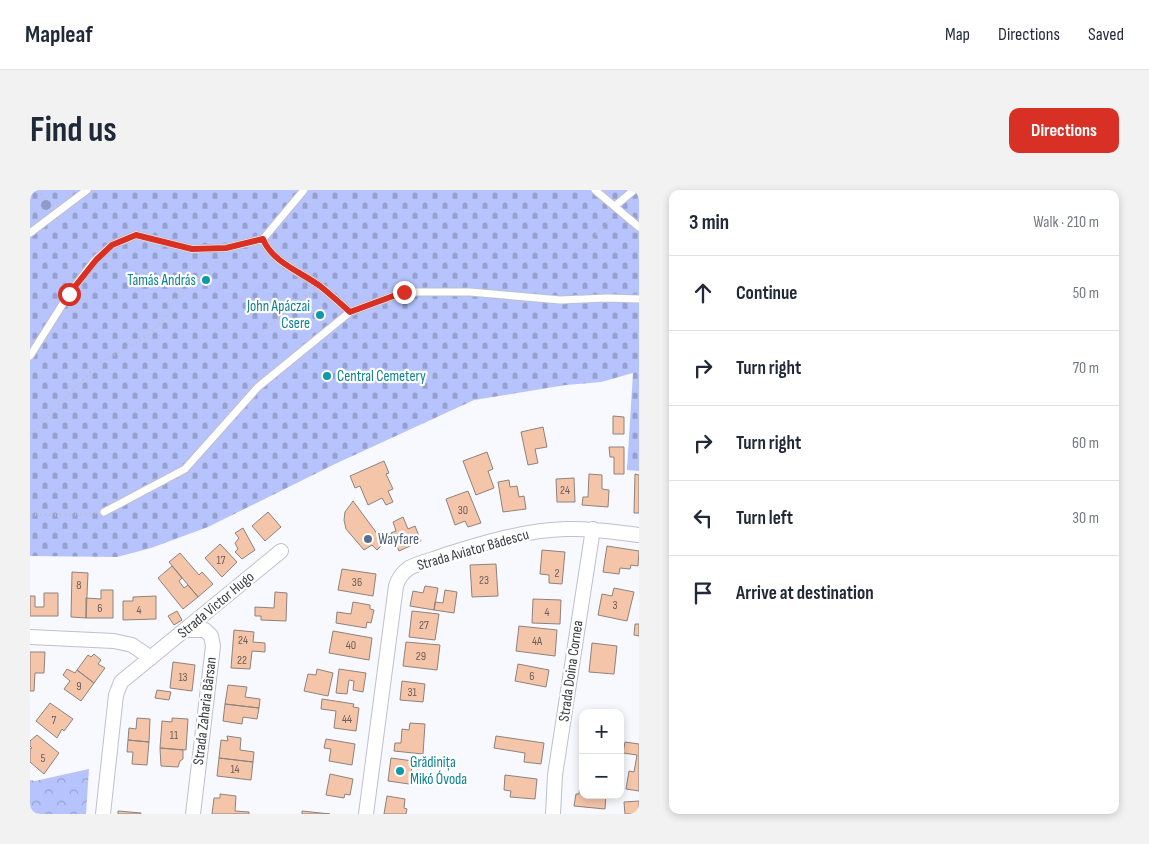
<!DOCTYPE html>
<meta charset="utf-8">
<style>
body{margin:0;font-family:"Sofia Sans Condensed",sans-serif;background:#f2f2f3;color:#1f2937}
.controls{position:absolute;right:15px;bottom:15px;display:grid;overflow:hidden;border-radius:10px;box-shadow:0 2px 8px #0003}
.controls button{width:45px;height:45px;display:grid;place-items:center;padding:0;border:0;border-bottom:1px solid #e0e1e3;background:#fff;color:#1f2937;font:25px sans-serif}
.stop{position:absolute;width:15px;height:15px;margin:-11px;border:4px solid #d93025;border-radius:50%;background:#fff}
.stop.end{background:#d93025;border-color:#fff;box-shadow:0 1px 5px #0008}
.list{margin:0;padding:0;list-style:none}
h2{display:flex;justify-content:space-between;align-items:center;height:65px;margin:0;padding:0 20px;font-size:21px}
h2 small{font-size:16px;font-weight:400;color:#747a83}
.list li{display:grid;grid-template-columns:32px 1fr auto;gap:15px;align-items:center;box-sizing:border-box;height:75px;padding:0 20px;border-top:1px solid #e0e1e3}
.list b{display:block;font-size:19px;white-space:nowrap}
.list em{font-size:16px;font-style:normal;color:#747a83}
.icon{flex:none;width:28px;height:28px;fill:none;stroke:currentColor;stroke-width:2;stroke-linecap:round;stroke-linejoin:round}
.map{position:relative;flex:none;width:609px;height:624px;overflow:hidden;border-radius:10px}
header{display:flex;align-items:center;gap:30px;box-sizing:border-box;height:70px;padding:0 25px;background:#fff;border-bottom:1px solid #e0e1e3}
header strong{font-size:24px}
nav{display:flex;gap:28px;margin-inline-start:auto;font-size:18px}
.intro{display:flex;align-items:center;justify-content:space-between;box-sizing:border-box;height:120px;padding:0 30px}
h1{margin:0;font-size:35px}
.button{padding:12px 22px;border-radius:10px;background:#d93025;color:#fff;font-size:18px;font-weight:700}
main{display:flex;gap:30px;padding:0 30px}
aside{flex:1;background:#fff;border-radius:10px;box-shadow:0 2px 8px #0003}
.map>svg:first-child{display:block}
</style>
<header>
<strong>Mapleaf</strong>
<nav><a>Map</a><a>Directions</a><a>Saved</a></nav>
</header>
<div class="intro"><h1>Find us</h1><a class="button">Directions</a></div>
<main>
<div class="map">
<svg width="609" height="624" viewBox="0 0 609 624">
<defs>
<pattern id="cemetery-stones" width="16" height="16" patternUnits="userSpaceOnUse" patternTransform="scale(1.25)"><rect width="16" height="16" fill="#b7c3fc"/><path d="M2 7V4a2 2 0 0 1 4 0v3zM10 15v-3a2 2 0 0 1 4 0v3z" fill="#96a0ce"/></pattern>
<pattern id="park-crowns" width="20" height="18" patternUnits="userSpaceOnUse" patternTransform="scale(1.25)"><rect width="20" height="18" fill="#b7c3fc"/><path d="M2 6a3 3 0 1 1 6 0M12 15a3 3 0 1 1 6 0" fill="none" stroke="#96a0ce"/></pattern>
</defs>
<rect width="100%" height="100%" fill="#f8f9fe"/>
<path fill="url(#cemetery-stones)" d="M0,0h609v281l-12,-1 6,-97 -32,9 -35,3 -92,15 -139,64 -127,63 -57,21 -34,9 -87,-1z"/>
<path fill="url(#park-crowns)" d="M59,579l-3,45h-56v-34l5,1z"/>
<path fill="#f5c5a9" stroke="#8d827c" d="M583,226l11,1v17h-11z
M513,237l4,20 -12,2 3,14 -10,2 -7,-33z
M579,257h15v27h-10v-17h-4z
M457,262l6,17 -5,2 6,17 -18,7 -13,-34z
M354,271l5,12 -3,1 7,15 -5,2 5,11 -7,3 -4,-7 -14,7 -8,-19 -5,2 -5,-12z
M559,284l13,1v14l7,1 -1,17 -26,-2 1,-8h5z
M605,284l4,1v38h-5z
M544,288l1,24h-18l-1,-23z
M479,290l1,7 7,-1 2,11 5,-1 2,13 -23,3 -5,-30z
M438,301l13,32 -13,4 -3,-6 -10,4 -9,-26z
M323,311l31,42 -7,7 -5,-5 -8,5 -18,-21 -2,-9 1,-8z
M238,322l13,15 -16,14 -13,-15z
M373,327l5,12 7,-3 6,15 -22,10 -8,-18 5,-2 -3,-9z
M213,338l12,22 -13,9 -7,-7 3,-3 -3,-6 4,-5 -4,-5z
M190,354l17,18 -15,15 -17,-19z
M577,356l32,5 -1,15 -7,-1 -1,4 -10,-1 -1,6 -16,-2z
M512,360l23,2 -3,32 -13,-1v-8l-9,-1z
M150,363l19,22 3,-3 11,12 -15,13 -29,-35z
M466,374l2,32 -26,1 -2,-32z
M142,376l10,12 -3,3 5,7 4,-3 10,12 -15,12 -25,-31z
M312,379l34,5 -3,22 -35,-6z
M42,382l16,1 -2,45 -15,-1z
M395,396l13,2 -4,22 -24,-4 3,-15 10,2z
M584,398l20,4 -7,29 -29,-6 4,-21 10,2z
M71,400h12v28h-27v-20l15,1z
M415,400l12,2 -3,21 -20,-3 1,-8 8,1z
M245,402l12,1 -1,28 -25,-1v-4h-6v-9l19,1z
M14,403h14v23h-28v-20h5v11h9z
M126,406v23l-33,1v-19h10v-4z
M503,409l28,1 -1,24 -28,-1z
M323,412l17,3v4l4,1 -3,13 -4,-1 -1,6 -30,-5 1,-11 14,2z
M147,421l5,9 -8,5 -6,-9z
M382,421l27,3 -4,26 -26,-3z
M605,434h4v12l-5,-1z
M489,436l38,4 -2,26 -39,-5z
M204,440l20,2 -1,10 12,1v9l-13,-1 -2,18 -19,-1z
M303,441l39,7 -3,22 -40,-7z
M376,452l34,3 -3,25 -34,-4z
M562,453l25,3 -3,28 -25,-2z
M0,462h15l-1,21h-9l-1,18h-4z
M64,464l7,6 -3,4 7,4 -11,15 -17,-13 11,-15 3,2z
M143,472l22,3 -3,26 -22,-3z
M488,474l31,6 -3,17 -31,-6z
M37,479l8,4 2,-3 17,13 -13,18 -17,-12 6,-8 -7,-6z
M287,479l16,4 -5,23 -24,-5 4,-17 8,1z
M309,479l27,4 -3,19 -10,-2 1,-9 -5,-1 -2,14 -11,-1z
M372,491l23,3 -2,18 -23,-2z
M198,495l19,2 -2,10 15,2 -1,9 -34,-4z
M127,500l14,2 -2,8 -14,-2z
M292,509l32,5 -1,3 6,1 -3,23 -22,-3 2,-17 -15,-2z
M20,513l23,16 -9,12 -2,-2 -5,9 -21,-17z
M195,514l34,4 -2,11 -14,-2 -1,7 -19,-3z
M107,528l13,1 -1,23 -21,-2 1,-12 7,1z
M142,528l16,1 -2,31 -26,-2 2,-27 10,1z
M380,533l15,1 -2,30 -29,-3 1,-8h6l1,-14 7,1z
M7,545l22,18 -15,21 -14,-12v-13l2,-1 -2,-2v-5z
M197,546l14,2 -1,12 14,2 -1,10 -34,-4 2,-18 7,1z
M466,546l48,7 -3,21 -17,-2 1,-9 -31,-5z
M296,549l29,5 -3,21 -23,-4 2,-12 -7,-1z
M98,550l21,2 -2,23 -15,-1 1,-12h-6z
M595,552l14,2v47l-13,-2 3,-18 5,1 3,-17 -14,-2z
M130,558l23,2v9l-3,2 -2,6 -17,-1z
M189,568l34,4 -2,18 -34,-4z
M361,568l22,3 -4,23 -21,-3z
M300,584l23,5 -3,16 -5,-1 -1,4 -18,-3z
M475,585l32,4 -2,20 -25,-2 1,-6 -7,-1z
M550,595h3v10h23l-1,14 -31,-3 2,-12h3z
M190,604l16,2 -1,15 14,1v2h-37l2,-16h6z
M357,606l18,3 -1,9 3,1 -1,5h-22z
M609,611v13h-14l-1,-12z
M88,621l23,2v1h-23z
M272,621l28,3h-28z"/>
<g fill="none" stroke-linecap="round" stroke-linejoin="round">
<defs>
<path id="service" d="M565,0l44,37
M585,16l19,-16
M0,43l57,-43
M233,49c9,23 38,33 57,47 10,8 20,17 30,26
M0,166l39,-62 26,-34 17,-15 24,-10 56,14 34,-1 37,-9 41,-49
M74,322l81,-43 73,-82 92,-75 54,-20h66l90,8 48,-2 31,1"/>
<path id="minor" d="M156,440h19l6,6 2,10 -20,168
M0,447l84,4 18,4 19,13
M73,624l13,-119 5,-13 160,-131
M336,624l30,-228c2,-7 6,-13 13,-18 11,-6 27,-9 39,-14 39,-12 78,-24 119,-25 24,-1 48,3 72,6
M523,624l2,-39 38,-246"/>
</defs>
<use href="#service" stroke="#bec0cc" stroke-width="9"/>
<use href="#minor" stroke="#bec0cc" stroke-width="16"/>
<path stroke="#bebfc4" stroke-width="2.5" stroke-dasharray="1 4" stroke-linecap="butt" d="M8,0l13,17
M559,52l24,-25
M233,141l49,-40
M0,243l71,-71 48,-27 15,-16 11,-20 41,-36 3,-5
M0,325c22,-1 44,1 66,-2"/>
<use href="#service" stroke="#fff" stroke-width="7"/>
<use href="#minor" stroke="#fff" stroke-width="14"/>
</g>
<circle fill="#9399cb" cx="16" cy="15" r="5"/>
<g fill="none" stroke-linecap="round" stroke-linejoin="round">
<path stroke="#d93025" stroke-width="6" d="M39,104l27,-34 16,-15 24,-10 56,14 34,-1 37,-9c9,23 38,33 57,47 10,8 20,17 30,26l54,-20"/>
</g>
<g fill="#0f9aa8" stroke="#fff" stroke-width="2">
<circle cx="176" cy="90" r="5"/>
<circle cx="290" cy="125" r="5"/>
<circle cx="297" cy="186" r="5"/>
<circle cx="370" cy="581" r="5"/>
</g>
<circle fill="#5c6f8a" stroke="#fff" stroke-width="2" cx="338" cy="349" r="5"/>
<g text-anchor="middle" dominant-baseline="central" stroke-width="4.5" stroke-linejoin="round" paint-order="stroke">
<g font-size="12" fill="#6a5e5b">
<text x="535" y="300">24</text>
<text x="433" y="320">30</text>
<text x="191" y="370">17</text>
<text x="527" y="383">2</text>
<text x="454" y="390">23</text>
<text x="327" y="392">36</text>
<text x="49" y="395">8</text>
<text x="585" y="415">3</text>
<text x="70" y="418">6</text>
<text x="109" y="420">4</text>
<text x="517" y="422">4</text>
<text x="394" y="435">27</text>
<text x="213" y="450">24</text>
<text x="507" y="451">4A</text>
<text x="321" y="455">40</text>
<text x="391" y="466">29</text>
<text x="212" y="470">22</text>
<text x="502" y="486">6</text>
<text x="153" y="487">13</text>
<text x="49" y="496">9</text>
<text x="382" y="502">31</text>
<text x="317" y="529">44</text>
<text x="24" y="530">7</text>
<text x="144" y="545">11</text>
<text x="13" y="568">5</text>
<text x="205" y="579">14</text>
</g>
<g font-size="15" fill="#0d838f" stroke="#fff" text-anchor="end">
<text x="166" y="90">Tamás András</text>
<text x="280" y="116">John Apáczai<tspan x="280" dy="17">Csere</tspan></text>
<text x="307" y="186" text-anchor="start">Central Cemetery</text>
<text x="380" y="572" text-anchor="start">Grădinița<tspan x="380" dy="17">Mikó Óvoda</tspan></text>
</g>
<g font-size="15" fill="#4e5e75" stroke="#fff" text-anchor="start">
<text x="348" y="349">Wayfare</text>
</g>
<g font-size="15" fill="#3b3c41" stroke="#fff">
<text transform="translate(443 360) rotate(-16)">Strada Aviator Bădescu</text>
<text transform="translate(186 415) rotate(-40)">Strada Victor Hugo</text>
<text transform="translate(541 481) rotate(-82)">Strada Doina Cornea</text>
<text transform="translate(175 521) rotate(-83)">Strada Zaharia Bârsan</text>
</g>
</g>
</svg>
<div class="controls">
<button>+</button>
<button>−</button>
</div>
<div class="stop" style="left:39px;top:104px"></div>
<div class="stop end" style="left:374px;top:102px"></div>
</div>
<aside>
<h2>3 min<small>Walk · 210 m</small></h2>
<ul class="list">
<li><svg class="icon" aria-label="ahead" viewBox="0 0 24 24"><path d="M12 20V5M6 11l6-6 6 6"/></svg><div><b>Continue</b></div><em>50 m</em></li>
<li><svg class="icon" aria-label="right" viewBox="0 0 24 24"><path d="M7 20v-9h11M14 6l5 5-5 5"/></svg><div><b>Turn right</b></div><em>70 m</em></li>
<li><svg class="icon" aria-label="right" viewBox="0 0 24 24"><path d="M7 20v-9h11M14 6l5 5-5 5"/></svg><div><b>Turn right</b></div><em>60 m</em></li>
<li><svg class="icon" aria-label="left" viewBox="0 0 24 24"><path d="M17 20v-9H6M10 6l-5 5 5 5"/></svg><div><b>Turn left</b></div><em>30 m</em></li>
<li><svg class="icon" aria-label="arrive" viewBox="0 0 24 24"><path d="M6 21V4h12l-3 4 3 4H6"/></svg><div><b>Arrive at destination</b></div></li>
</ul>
</aside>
</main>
